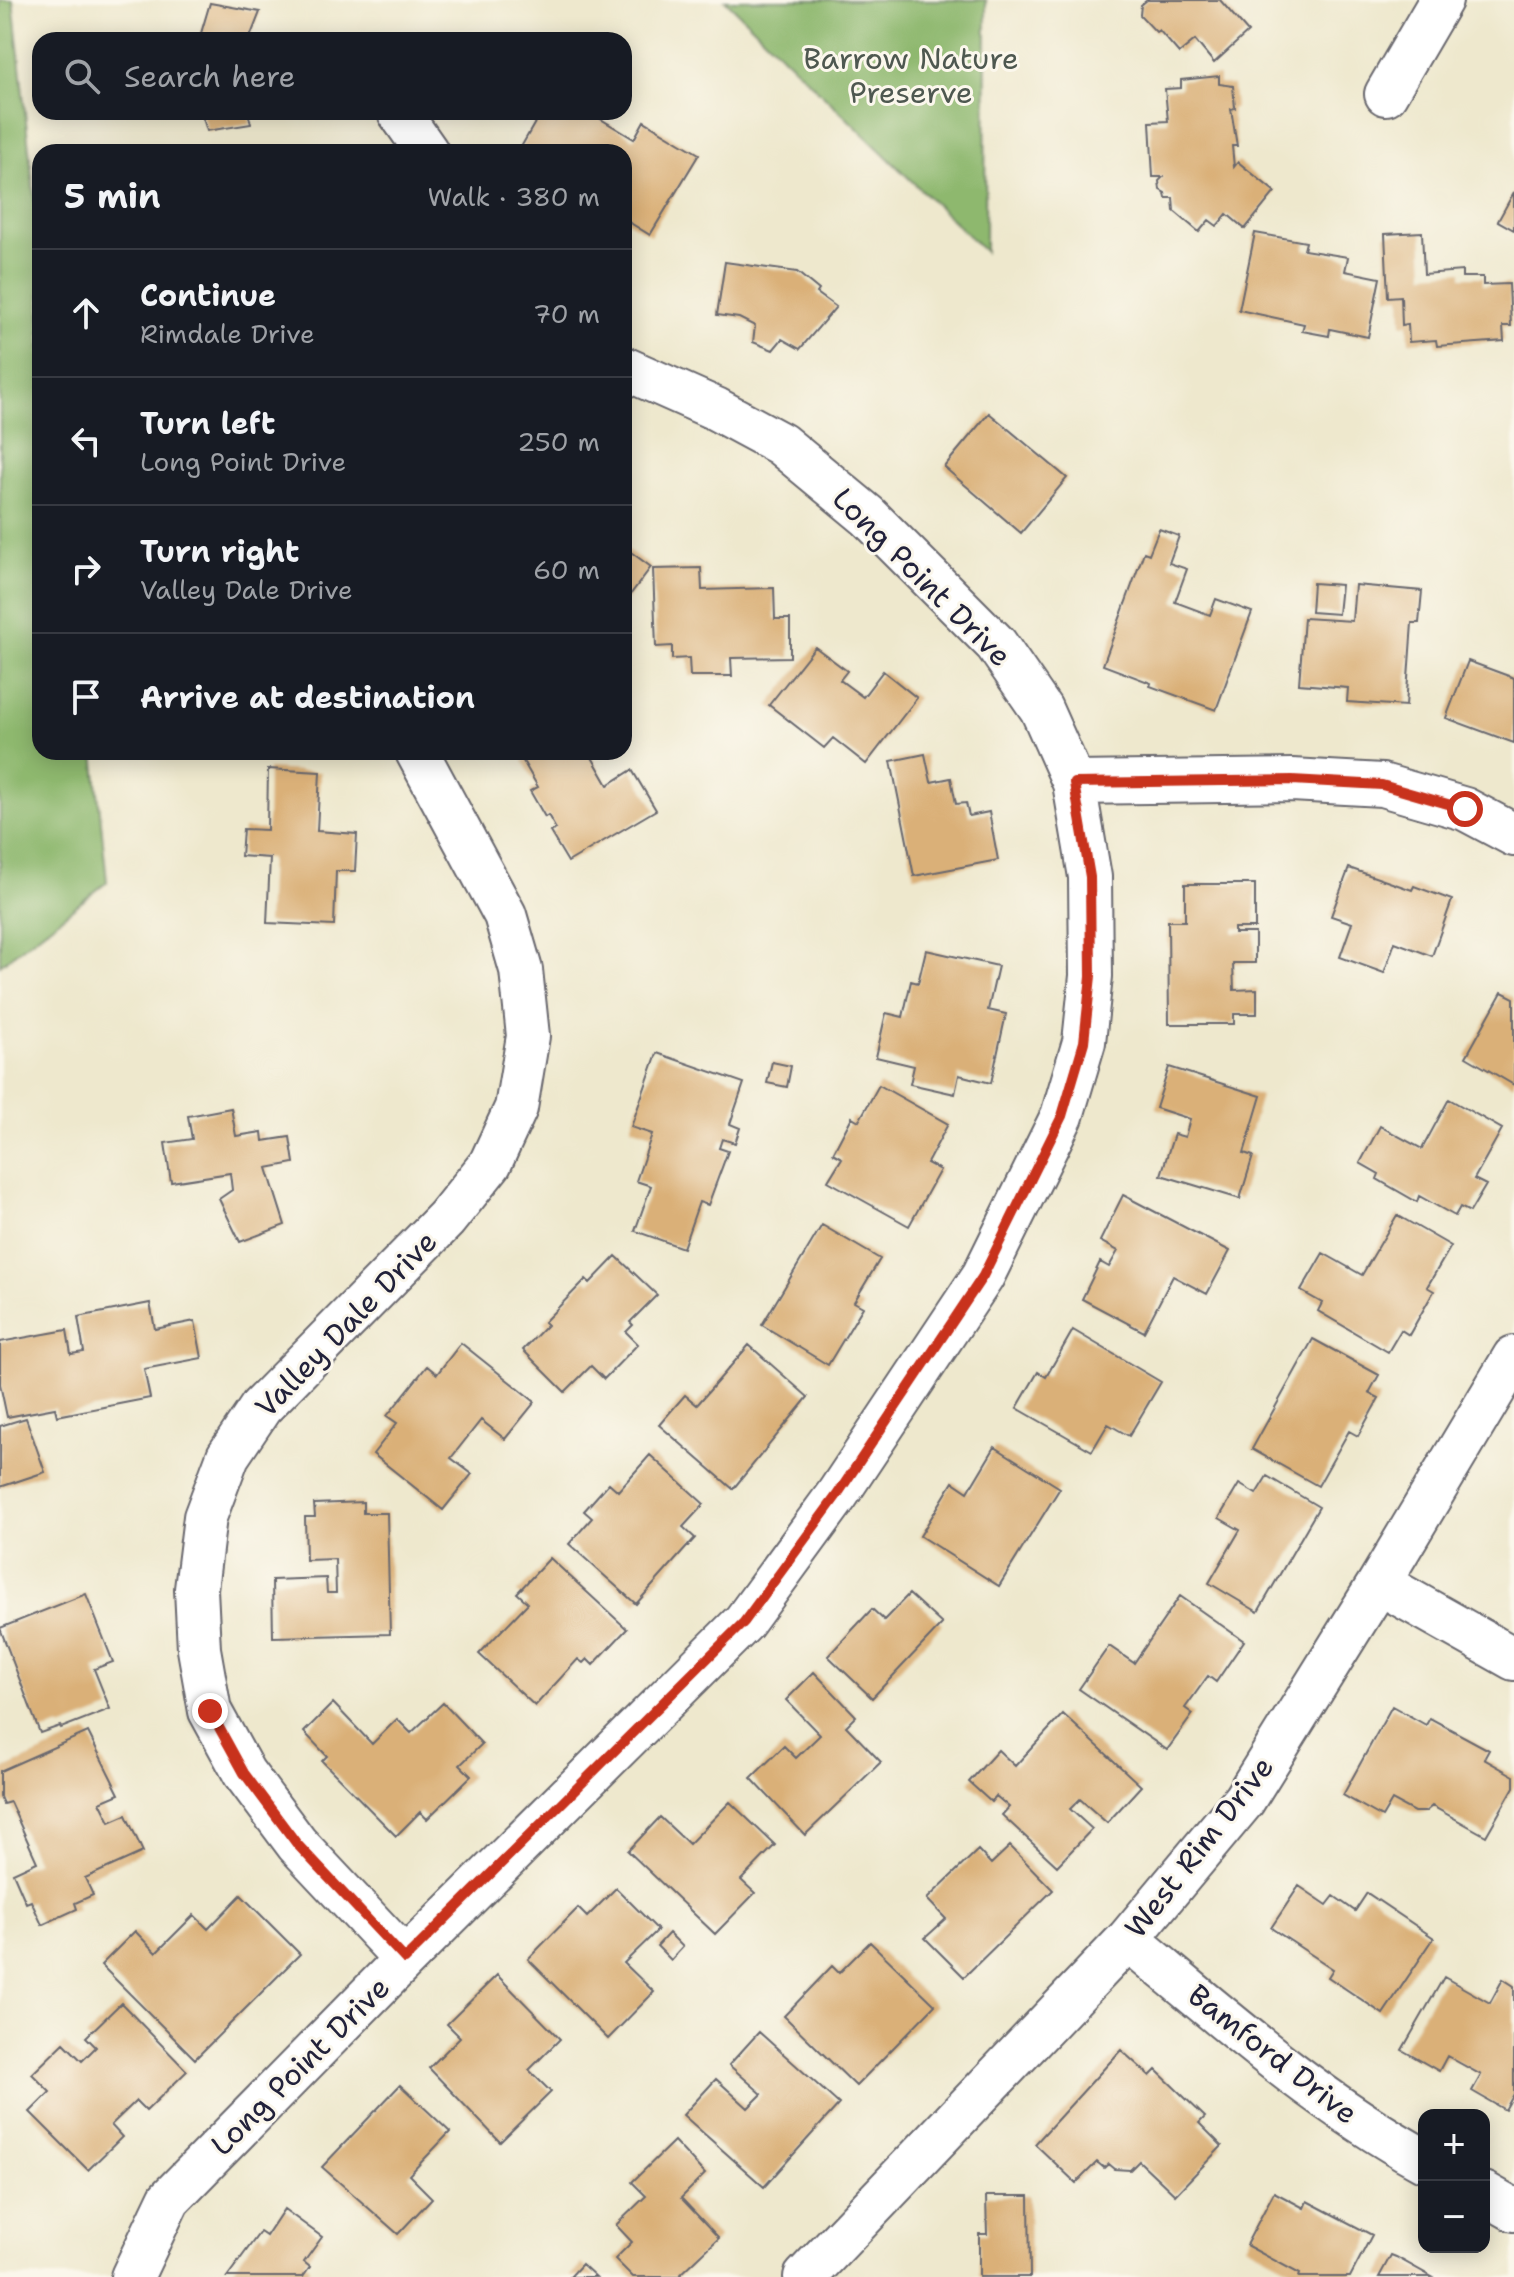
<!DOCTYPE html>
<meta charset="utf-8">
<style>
body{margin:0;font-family:"Shantell Sans",sans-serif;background:#20242c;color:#f1f3f6}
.controls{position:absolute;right:24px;bottom:24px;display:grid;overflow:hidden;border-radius:16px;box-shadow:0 4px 20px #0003}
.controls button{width:72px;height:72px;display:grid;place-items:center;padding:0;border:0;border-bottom:2px solid #363941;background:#171b24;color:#f1f3f6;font:40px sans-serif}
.stop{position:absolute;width:24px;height:24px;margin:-18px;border:6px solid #c8321e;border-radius:50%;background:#fff}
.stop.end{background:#c8321e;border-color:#fff;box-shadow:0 2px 8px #0008}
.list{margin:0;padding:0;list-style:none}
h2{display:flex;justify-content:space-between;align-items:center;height:104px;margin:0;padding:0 32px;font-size:34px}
h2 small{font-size:26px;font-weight:400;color:#9ea1a6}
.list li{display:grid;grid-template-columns:52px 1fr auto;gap:24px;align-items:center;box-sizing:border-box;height:128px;padding:0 32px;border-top:2px solid #363941}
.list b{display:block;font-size:30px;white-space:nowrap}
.list p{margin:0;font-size:26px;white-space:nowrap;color:#9ea1a6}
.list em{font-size:26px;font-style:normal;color:#9ea1a6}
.icon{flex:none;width:44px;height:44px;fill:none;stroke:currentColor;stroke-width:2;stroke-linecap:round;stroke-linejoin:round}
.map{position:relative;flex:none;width:1514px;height:2277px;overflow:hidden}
.search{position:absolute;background:#171b24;box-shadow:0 4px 20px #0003;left:32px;top:32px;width:600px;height:88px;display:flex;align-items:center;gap:20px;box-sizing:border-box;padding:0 28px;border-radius:24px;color:#9ea1a6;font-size:30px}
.panel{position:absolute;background:#171b24;box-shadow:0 4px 20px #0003;left:32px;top:144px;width:600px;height:616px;border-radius:24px}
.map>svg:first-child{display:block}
</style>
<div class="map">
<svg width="1514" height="2277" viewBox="0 0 1514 2277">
<rect width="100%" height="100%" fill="#fbf7ec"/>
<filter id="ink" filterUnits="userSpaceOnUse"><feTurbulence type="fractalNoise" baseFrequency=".0125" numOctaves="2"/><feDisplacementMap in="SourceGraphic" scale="16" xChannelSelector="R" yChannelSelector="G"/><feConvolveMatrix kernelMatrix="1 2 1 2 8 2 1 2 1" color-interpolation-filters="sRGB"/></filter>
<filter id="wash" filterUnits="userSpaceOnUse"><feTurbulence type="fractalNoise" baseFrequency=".006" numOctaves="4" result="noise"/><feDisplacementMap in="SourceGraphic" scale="32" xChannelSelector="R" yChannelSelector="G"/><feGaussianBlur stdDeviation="1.8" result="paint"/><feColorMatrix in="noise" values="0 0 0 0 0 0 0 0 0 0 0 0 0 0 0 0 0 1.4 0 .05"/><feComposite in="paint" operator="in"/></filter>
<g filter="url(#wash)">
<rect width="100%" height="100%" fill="#eee8cd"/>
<path fill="#8eb86e" stroke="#586d54" stroke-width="2" d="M0,0h13l27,251v501h54l13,130 -107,83z
M725,0h261l-1,252z"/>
<g id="blocks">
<path fill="#dab078" d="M1147,0h73l28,32 -34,31 -19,-23 -16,13 -20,-23 -3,2 -16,-17 1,-10z
M210,3l50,9 -11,28h-50z
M1219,76v8l14,2 2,22 -4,1 6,37h-5l2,21 4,-5 37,30 -30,37 -18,-15 -10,12 -8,-6 -10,12 -25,-21 -1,-13h-7l-1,-5 -5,-3 -1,-9 4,-4h-10l-3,-55 18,-1 -3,-32 16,-1v-8z
M201,112h47l3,12 -44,7z
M541,112h48l45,27 10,-18 55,33 -49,81 -26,-16v-67h-94l-9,-5z
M1514,192v38l-16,-9z
M1422,232l2,42 38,-3v6h21v8l26,-1 2,42h-8l1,15 -67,5 -1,-6 -27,2 -1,-18 -6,1 -1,-29 -13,1 -3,-63z
M1255,233l51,9 -2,8 44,7 -3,14 35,7 -12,59 -38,-8 -1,7 -27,-5 2,-7 -65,-14z
M725,262l72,10 22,18 -2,3 19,14 -36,42 -18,-10 -9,11 -20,-8 2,-16 -16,-8 -22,-3z
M989,413l78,65 -46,55 -77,-66z
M1159,529l20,7 -10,27 18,6 -12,33 35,13 6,-16 36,13 -36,98 -66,-24 1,-3 -48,-18 41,-113 5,2z
M624,547l27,20 -27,36z
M701,568l1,22 72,-2 1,31h15v38l-59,1 1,18h-42l-1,-18 -17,1v-13l-16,1 -3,-78z
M1313,583l28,2 -3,29 -27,-2z
M1355,585l67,6 -3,32h-7l-6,83 -59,-4 1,-14 -49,-4 5,-66 48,3z
M815,647l32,24 -7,9 23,17 20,-26 34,27 -51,66 -33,-26 -9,10 -55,-43z
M1468,661l46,17v65l-68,-25z
M537,752h52l19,33 24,-15 24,40 -88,52 -18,-30 6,-3 -8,-14 -3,2 -15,-26 8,-4 -15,-26z
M925,754l6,28 20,-4 5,26 10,-1 3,13 20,-4 9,48 -84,16 -23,-115z
M268,769l52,3 -3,59 40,3 -2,37h-19l-2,55 -67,-3 3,-65 -29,-2 2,-27 24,1z
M1349,868l63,22 2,-4 38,14 -20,56 -37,-14 -11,31 -44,-16 12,-34 -21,-7z
M1185,884h70v44h-21v5h21v30h-22l1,27 23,-1v25h-23v10h-65l-1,-103h17z
M926,950l72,16 -10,44 18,4 -15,69 -32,-8 -4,19 -45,-10 4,-18 -38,-9 10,-44 17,4 8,-36 7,2z
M1502,992l12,6v87l-48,-28z
M657,1053l87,30 -14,41 10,4 -5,15 -13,-4 -3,9 9,3 -20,54 -9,-3 -16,46 -48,-17 16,-45 -15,-5 16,-47 -21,-7z
M772,1062l19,4 -4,21 -20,-4z
M1169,1067l92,29 -17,57 9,3 -13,43 -79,-24 13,-41 11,3 5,-18 -34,-11z
M879,1085l69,39 -21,39 13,7 -31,56 -81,-45 14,-23 -9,-5 19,-36 7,4z
M1449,1099l53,30 -28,50 12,6 -16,27 -10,-5 -5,9 -36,-20 -2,6 -40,-23 2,-5 -19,-11 20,-37 42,23z
M231,1108l5,28 26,-4 1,9 27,-4 4,26 -27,5 18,57 -45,17 -21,-43 13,-9 -2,-17 -59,9 -6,-39 27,-4 -4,-23z
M1123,1195l107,56 -23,43 -34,-18 -29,56 -62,-33 18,-37 9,5 9,-16 -18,-10z
M1397,1215l54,31 -24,41 7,4 -25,44 -8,-5 -13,22 -70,-41 4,-8 -21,-12 22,-38 39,22z
M822,1225l58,34 -26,43 9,5 -35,58 -66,-40z
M616,1256l41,39 -27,27 3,3 -7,7 12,12 -34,35 -13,-13 -26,26 -42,-42 24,-25 -3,-3 42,-43 4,4z
M150,1303l5,26 40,-8 7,37 -58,11 6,29 -93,18 -2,-8 -48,9 -7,-33v-42l67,-12 4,24 13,-2 -6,-35z
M1073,1330l88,52 -32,54 -21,-12 -16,27 -75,-43 21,-36 8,5z
M1313,1339l66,36 -10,18 10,5 -21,38 -9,-5 -31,55 -66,-37z
M461,1343l74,59 -30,37 -24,-19 -30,38 21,16 -29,36 -70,-56 24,-31 -10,-7 40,-50 10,8z
M749,1345l59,52 -75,92 -74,-64 26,-30 12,10z
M26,1418l19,54 -45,15v-61z
M995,1447l65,41 -61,98 -79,-50 33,-54 15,10z
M650,1455l54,49 -21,23 12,11 -59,66 -67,-60 23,-26 -8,-7 25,-28 9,8z
M1267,1476l52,31 -61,105 -49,-29 31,-53 -21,-12 20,-34 17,10z
M363,1502v11h24l3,121 -117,3 -1,-57 54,-2 1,15h9l-1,-34 -29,1 -1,-43h10l-1,-13z
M550,1558l77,71 -34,36 -6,-6 -4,4 -5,-4 -43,47 -56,-52 49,-51 -11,-10z
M86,1594l27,68 -19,7 16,40 -49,19 -1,-2 -20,7 -40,-105z
M909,1594l33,30 -70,74 -44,-42 44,-47 12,11z
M1180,1596l64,45 -28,41 -8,-6 -23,32 8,6 -26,36 -88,-61 30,-43 25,17z
M814,1672l42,44 -10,10 35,36 -76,73 -54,-57 33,-32 12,12 24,-23 -34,-35z
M333,1703l39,41 25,-25 14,14 32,-30 39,41 -22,21 11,11 -44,43 -7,-7 -24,24 -74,-75 5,-5 -23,-24z
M1392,1706l34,19 4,-7 59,32 -5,9 30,17v11l-28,49 -54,-30 -7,6h-11l-22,-12 -10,17 -39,-22z
M1063,1714l78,72 -34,37 -27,-24 -10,10 22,20 -35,37 -55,-51 7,-8 -13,-11 -5,6 -22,-20 29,-32 17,16z
M88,1732l31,62 -19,8 10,20 16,-7 17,37 -58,26 8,17 -18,8 2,6 -35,16 -11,-24 -5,2 -13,-30 24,-11 -27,-60 -7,2 -3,-7v-26z
M730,1802l45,43 -34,35 14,13 -40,41 -87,-83 32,-34 29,27z
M1010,1846l43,44 -89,87 -39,-39 21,-19 -19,-20 51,-49 13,14z
M1299,1886l28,19 7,-9 21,15 12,-18 67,45 -51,76 -55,-37 5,-8 -62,-41z
M616,1888l42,42 -34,33 30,29 -46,47 -80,-80 50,-51 9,9z
M241,1895l59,59 -105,105 -94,-94 34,-34 21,22 38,-38 14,14z
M669,1933l14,14 -12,13 -14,-14z
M870,1942l65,63 -79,81 -72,-70 48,-50 7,7z
M497,1975l63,64 -31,31 22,22 -51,50 -71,-74 31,-31 -13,-13z
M1444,1977l46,26 13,-24 11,7v108l-9,16 -33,-19 9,-16 -34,-19 -8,15 -37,-21z
M121,2003l66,68 -41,40 -10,-10 -25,24 11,12 -34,33 -58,-58 20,-20 -18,-18 32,-31 18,18 14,-14 -10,-10z
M759,2032l80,72 -75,83 -81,-72 33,-36 32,29 14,-14 -33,-29z
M1121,2050l29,26 6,-6 49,47 -6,6 23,23 -47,49 -36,-34 -9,9 -16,-1 -6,-5 -4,4 -7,-6 -21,21 -41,-39z
M400,2085l50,47 -41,43 23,23 -34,36 -76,-67z
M674,2141l31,33 -24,24 38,40 -41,39h-45l-18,-18 17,-17 -16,-17 30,-29 -14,-14z
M1274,2192l30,16 3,-7 65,34 -22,42h-51l1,-3 -54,-29z
M986,2196h43l1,81h-51v-43h8z
M284,2209l38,28 -18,25 6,5 -7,10h-76l33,-45 6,4z
M1391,2255l5,2 36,20h-53z
M582,2264l14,13h-26z"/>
</g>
</g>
<g filter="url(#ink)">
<use href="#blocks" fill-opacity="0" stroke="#69676e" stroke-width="2"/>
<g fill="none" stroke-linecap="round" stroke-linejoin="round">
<defs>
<path id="minor" d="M1386,94l55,-94
M399,112l28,40
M1074,783l218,-3 90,5 83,24 49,26
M1379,1583l135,76
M1128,1939c95,79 188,162 296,221
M405,1959l-108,-115 -53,-71 -34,-62 -11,-62 -3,-60 9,-72 23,-61 33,-49 185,-188 44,-55 26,-56 12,-72 -7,-66 -16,-55 -88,-163
M1484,2193l30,17
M132,2277l37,-78 236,-240 339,-337 93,-127 146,-219 79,-160 22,-74 7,-66 -1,-99 -16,-94 -33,-74 -45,-65 -128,-128 -87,-72 -65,-35 -92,-41
M805,2277l323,-338 116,-139 135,-217 135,-226"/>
</defs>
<use href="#minor" stroke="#69676e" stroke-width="46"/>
<use href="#minor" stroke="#fff" stroke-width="42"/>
</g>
</g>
<g fill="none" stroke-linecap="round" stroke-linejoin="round" filter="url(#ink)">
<path stroke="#c8321e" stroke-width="10" d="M210,1711l34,62 53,71 108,115 339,-337 93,-127 146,-219 79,-160 22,-74 7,-66 -1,-99 -16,-94 218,-3 90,5 83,24"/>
</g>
<g text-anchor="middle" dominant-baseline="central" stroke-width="6" stroke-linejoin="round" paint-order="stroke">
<g font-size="30" fill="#4e5850" stroke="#fbf7ec">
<text x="911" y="58">Barrow Nature<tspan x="911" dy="34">Preserve</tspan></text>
</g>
<g font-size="30" fill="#22223b" stroke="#fbf7ec">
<text transform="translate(922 577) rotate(45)">Long Point Drive</text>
<text transform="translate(346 1324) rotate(-46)">Valley Dale Drive</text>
<text transform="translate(1199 1847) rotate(-52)">West Rim Drive</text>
<text transform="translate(1273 2054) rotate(38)">Bamford Drive</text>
<text transform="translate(300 2066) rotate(-45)">Long Point Drive</text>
</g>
</g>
</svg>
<div class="controls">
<button>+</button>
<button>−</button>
</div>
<div class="stop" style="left:1465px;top:809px"></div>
<div class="stop end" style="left:210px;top:1711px"></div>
<div class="search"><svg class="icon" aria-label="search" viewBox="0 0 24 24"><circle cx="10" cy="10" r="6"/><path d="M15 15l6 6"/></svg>Search here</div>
<section class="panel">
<h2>5 min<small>Walk · 380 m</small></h2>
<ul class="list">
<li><svg class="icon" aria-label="ahead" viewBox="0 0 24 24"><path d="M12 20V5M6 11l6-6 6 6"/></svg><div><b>Continue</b><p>Rimdale Drive</p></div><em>70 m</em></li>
<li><svg class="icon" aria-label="left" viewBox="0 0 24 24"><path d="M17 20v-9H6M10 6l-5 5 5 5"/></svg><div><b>Turn left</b><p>Long Point Drive</p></div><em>250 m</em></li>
<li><svg class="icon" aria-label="right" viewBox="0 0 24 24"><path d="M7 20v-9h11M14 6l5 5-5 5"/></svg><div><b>Turn right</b><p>Valley Dale Drive</p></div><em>60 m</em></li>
<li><svg class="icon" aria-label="arrive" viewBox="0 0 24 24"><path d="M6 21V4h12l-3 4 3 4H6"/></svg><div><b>Arrive at destination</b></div></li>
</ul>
</section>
</div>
